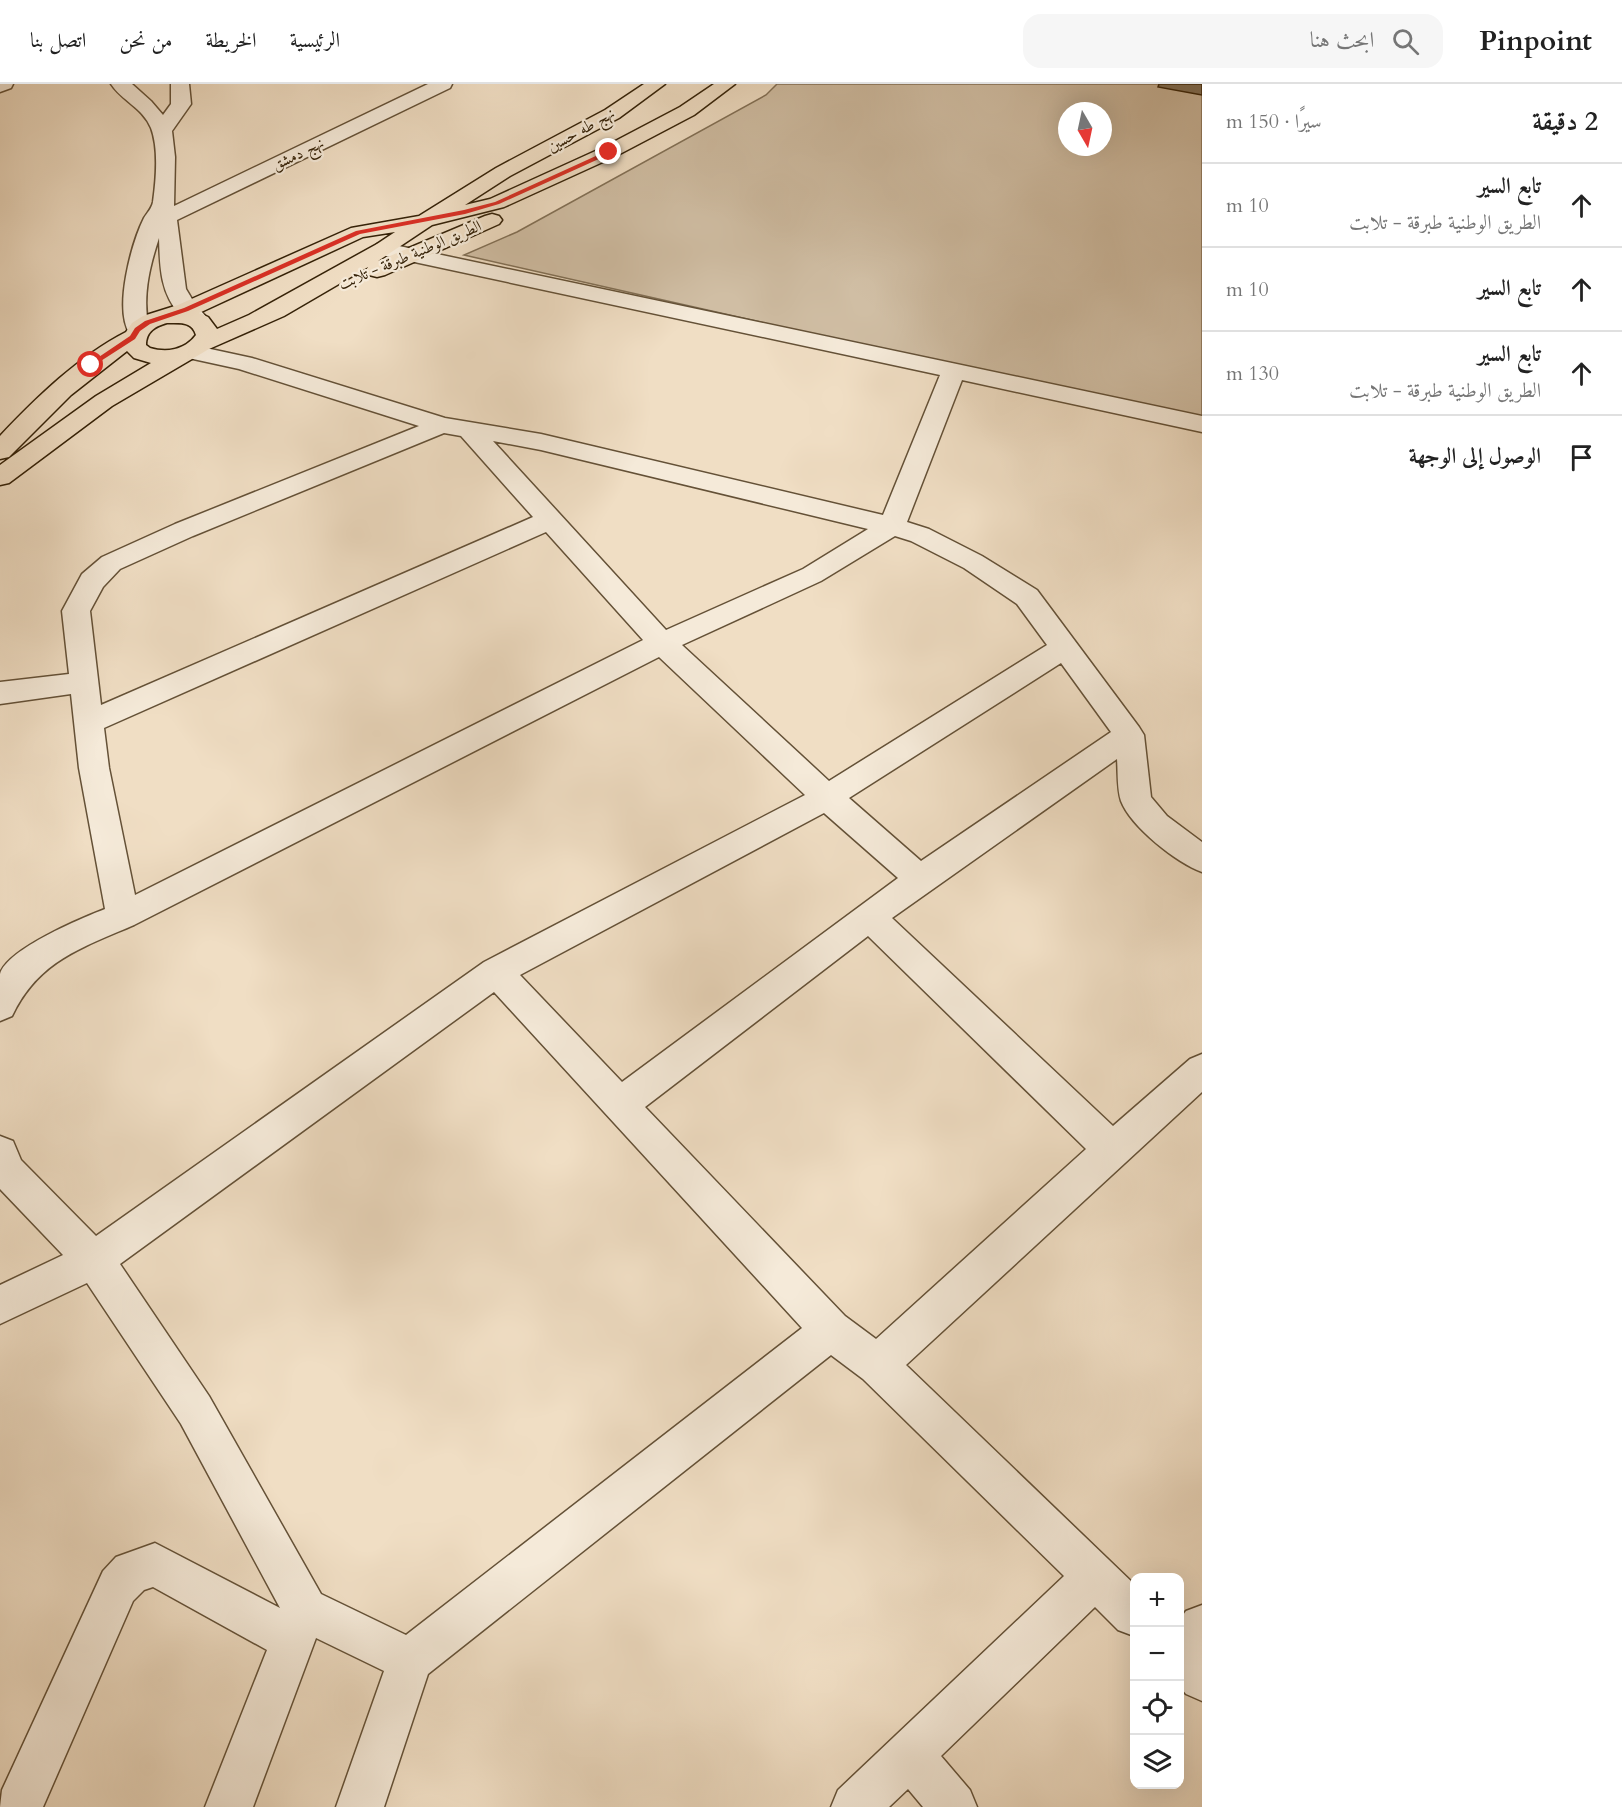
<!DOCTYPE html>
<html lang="ar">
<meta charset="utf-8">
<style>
body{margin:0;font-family:Cardo,Amiri,serif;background:#f6f6f6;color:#222;direction:rtl}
.controls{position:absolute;right:18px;bottom:18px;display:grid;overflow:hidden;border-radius:12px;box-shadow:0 6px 24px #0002}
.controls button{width:54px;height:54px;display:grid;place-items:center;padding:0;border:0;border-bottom:2px solid #e0e0e0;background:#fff;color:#222;font:30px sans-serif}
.compass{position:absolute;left:1058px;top:18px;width:54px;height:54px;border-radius:50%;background:#fff;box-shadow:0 6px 24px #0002;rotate:171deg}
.stop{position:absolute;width:18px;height:18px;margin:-14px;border:4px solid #d93025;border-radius:50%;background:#fff}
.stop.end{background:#d93025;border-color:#fff;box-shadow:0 2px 6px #0008}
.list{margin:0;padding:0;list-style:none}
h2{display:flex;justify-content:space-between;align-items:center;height:78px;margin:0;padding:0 24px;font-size:26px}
h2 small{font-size:20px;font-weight:400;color:#767676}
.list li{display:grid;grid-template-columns:39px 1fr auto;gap:18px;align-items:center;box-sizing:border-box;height:84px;padding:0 24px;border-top:2px solid #e0e0e0}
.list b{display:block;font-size:22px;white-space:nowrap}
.list p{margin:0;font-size:20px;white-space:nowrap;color:#767676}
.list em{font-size:20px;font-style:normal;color:#767676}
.icon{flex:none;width:33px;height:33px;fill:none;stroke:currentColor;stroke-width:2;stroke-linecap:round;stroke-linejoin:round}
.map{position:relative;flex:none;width:1202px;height:1723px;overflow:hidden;direction:ltr}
header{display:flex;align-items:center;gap:36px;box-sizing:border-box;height:84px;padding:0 30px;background:#fff;border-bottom:2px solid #e0e0e0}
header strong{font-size:28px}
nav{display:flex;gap:33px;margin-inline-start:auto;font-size:21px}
.search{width:420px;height:54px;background:#f6f6f6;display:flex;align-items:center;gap:15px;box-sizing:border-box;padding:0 21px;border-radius:18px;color:#767676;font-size:22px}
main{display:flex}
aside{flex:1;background:#fff}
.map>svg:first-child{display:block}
</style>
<header>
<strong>Pinpoint</strong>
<div class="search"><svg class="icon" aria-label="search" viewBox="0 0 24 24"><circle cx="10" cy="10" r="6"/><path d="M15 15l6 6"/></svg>ابحث هنا</div>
<nav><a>الرئيسية</a><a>الخريطة</a><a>من نحن</a><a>اتصل بنا</a></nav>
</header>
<main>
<aside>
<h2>2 دقيقة<small>سيرًا · 150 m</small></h2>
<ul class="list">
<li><svg class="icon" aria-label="ahead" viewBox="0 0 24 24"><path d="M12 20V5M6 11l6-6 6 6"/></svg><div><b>تابع السير</b><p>الطريق الوطنية طبرقة - تلابت</p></div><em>10 m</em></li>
<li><svg class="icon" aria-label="ahead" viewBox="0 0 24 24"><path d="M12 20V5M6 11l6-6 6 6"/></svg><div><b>تابع السير</b></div><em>10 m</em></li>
<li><svg class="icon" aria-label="ahead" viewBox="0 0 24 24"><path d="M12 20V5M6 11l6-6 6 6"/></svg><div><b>تابع السير</b><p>الطريق الوطنية طبرقة - تلابت</p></div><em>130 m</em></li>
<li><svg class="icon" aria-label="arrive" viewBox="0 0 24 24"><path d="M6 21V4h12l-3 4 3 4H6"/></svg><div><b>الوصول إلى الوجهة</b></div></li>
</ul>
</aside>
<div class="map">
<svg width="1202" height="1723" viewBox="0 0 1202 1723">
<rect width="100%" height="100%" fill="#f0dec4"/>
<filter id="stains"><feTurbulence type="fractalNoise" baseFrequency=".00333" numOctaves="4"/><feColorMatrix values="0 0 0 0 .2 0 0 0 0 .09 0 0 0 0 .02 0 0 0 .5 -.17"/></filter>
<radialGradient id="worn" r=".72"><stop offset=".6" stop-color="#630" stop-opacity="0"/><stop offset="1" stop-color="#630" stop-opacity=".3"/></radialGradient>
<path fill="#d0bea4" stroke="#827056" stroke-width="1.5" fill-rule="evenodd" d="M777,0h425v338l-738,-167 53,-23 249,-137zM1067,27h36v36h-36z"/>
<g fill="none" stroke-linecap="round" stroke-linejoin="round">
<defs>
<path id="minor" d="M0,0h13l-2,4 -11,4z
M111,0h21l19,17 12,14 8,-11v-20h18l2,20 -19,27 3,26 -1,49 254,-122h24l-2,4 -273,132 9,69 9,15 13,15 -3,5c-12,3 -17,0 -25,-9 -20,-23 -20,-48 -21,-77 -10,30 -17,60 -10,91l-3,5 -8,2 -8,-2c-17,-25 2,-92 14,-116 3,-5 8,-10 9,-16 3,-22 6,-53 -2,-74 -8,-20 -29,-27 -40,-44z
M385,159l817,173v16l-240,-52 -55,142 22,7 53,27 55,34 102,137 5,8 7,62 16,19 35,26v30c-25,-9 -71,-45 -81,-71 -4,-12 -3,-29 -4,-42l-225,159 221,208 77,-67 12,-5v38l-296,273 228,219v52l-16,-6 -23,-23 -154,149 29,34 7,17h-54l-15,-18 -19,18h-58l7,-17 226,-214 -201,-197 -32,-24 -403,319 -44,133h-48l48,-136 -68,-33 -63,169h-48l62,-157 -114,-63 -9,3 -11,11 -90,206h-43l2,-17 101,-219 13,-14 39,-14 125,65 -99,-184 -94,-141 -87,41v-39l63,-30 -63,-66v-53l13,5 8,19 75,76 388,-274 321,-167 -146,-138 -525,268c-53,23 -96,36 -122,91l-12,5c0,-14 0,-34 0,-47 7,-25 82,-56 105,-65l-26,-141 -8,-74 -71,10v-22l69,-8 -7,-63 20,-37 20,-17 73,-33 244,-98 -180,-57 -55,-12 -4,-5 4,-5 8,-2 60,13 193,60 96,16 342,81 57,-140 -563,-121 -3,-5 3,-5zM444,349l17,3 72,81 -432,188 -11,-94 13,-24 17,-18 73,-33zM493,357l48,9 327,79 -65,40 -137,61zM546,448l97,108 -508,255 -26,-127 -5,-40zM895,452l16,5 53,27 53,36 30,41 -218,136 -147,-136 139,-64zM1061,579l50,69 -190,129 -72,-63zM824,729l74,65 -276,204 -102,-107zM868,852l218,213 -210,190 -31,-23 -200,-209zM494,908l308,336 -396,307 -85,-41 -112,-198 -89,-132z
M1202,1521v96l-16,-7 -6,-7v-68l6,-8z"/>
<path id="major" d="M644,0h21l-46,34 -109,58 -45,29 25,-6 112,-51 78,-41 34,-23h21l-41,31 -78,41 -112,51 -72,18 -54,36 107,-45 7,-2 7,2 3,4 -3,4 -114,51 -8,2 -8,-2 -3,-5 2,-3 -84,49 -75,33 -97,57 -103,77 -9,2v-20l96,-69 55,-33 -17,-5 -7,-7 -56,44 -62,62 -9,2v-23c36,-38 79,-80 126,-104l6,-9 11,-7 35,-11 173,-77 68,-12 77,-48 109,-58zM395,148l-18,12 -128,71 -32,14 -9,-12 -9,-4 164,-76zM167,239c13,0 25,-2 29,12 -11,15 -29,18 -46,13l-4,-3c0,-14 10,-19 21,-22z"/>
</defs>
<use href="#minor" stroke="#645137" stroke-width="3"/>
<use href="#major" stroke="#352208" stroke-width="3"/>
<use href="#minor" fill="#f5ead9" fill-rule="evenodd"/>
<use href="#major" fill="#f0dec4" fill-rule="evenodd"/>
</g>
<path fill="#81725b" stroke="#352208" stroke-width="1.5" d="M1159,0h43v11l-44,-8z"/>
<path fill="#d93025" d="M609,66l3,3 -113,51 -34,10 -105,20 -172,77 -38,13 -10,7 -5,8 -42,27 -6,-1 43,-29 5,-8 10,-7 39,-13 172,-77 108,-21 31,-8z"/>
<g text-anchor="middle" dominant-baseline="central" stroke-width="4.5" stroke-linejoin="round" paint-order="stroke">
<g font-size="16" fill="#352208" stroke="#f5ead9">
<text transform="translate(581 46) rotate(-29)">نهج طه حسين</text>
<text transform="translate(298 70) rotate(-26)">نهج دمشق</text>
<text transform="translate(410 171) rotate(-23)">الطريق الوطنية طبرقة - تلابت</text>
</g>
</g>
<rect width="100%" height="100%" filter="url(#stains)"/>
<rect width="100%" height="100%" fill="url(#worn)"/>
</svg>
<div class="controls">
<button>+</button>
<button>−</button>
<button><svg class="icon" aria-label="locate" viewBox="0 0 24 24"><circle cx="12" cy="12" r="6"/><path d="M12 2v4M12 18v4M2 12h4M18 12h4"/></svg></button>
<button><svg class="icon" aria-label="layers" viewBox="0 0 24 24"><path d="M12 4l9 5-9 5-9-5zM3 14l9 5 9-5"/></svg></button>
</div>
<svg class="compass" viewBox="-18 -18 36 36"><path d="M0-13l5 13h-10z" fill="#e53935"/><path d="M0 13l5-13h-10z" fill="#767676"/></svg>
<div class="stop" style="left:91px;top:281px"></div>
<div class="stop end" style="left:609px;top:68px"></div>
</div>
</main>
